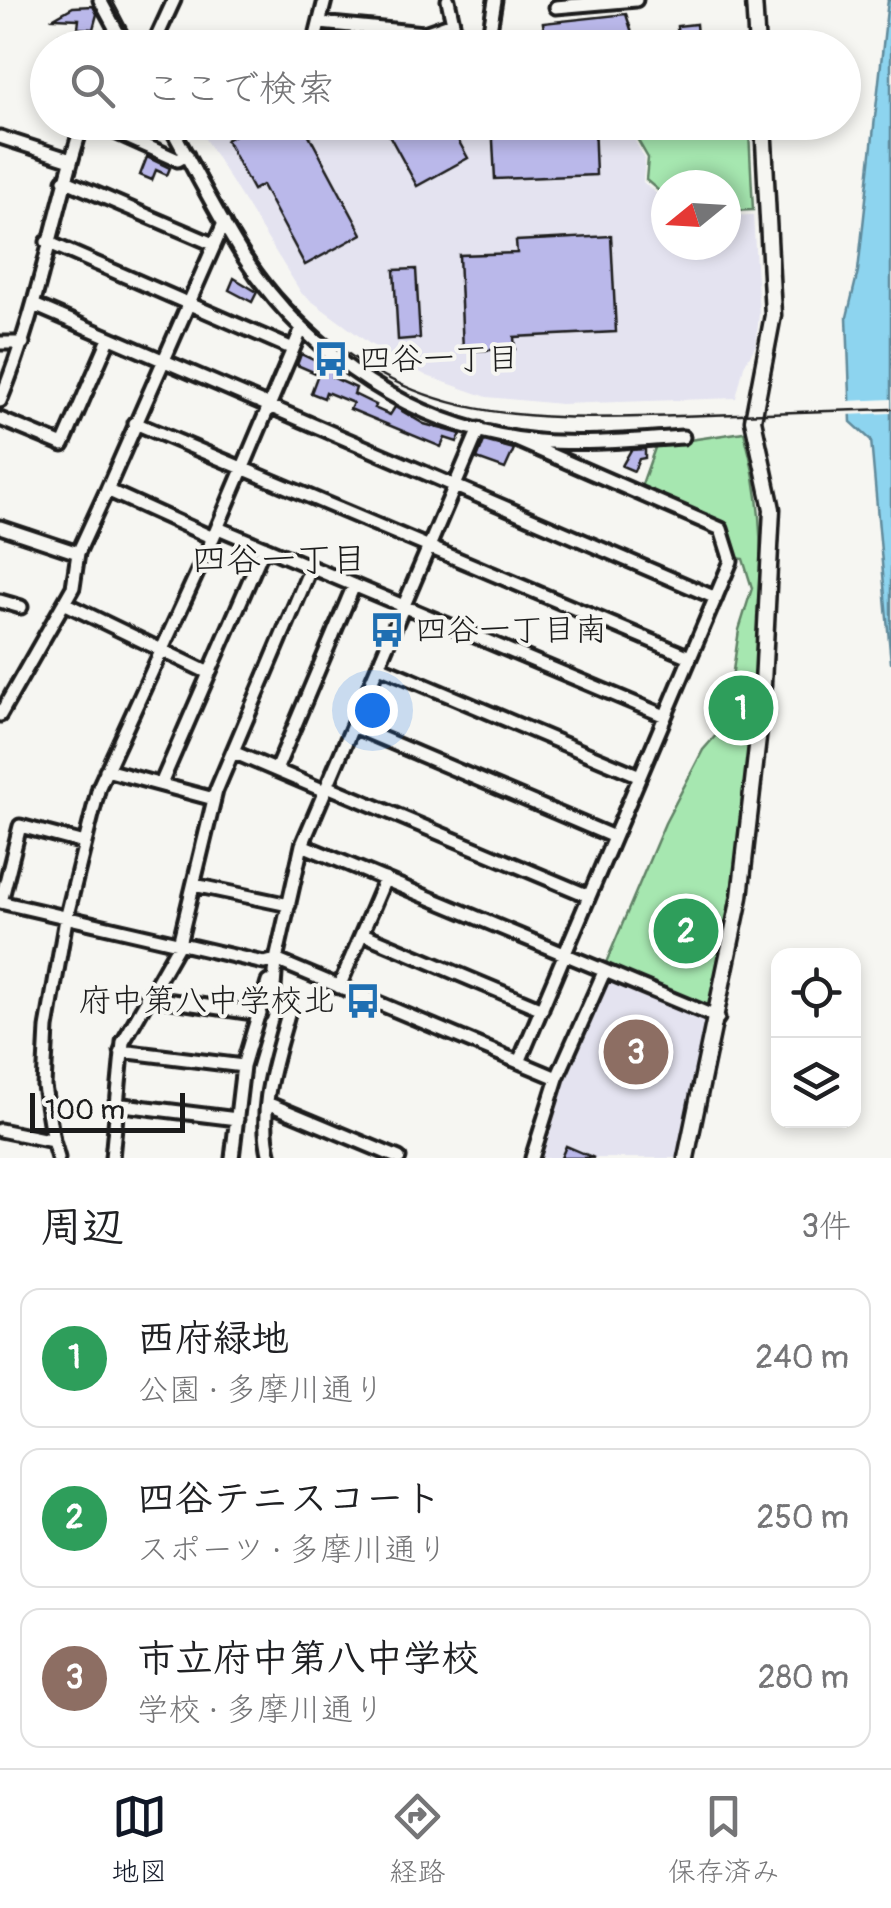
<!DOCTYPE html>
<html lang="ja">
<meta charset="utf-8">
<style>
body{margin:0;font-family:Pangolin,"Klee One",sans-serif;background:#f6f6f6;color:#202124}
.controls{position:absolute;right:30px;bottom:30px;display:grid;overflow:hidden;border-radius:20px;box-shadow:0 5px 15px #0003}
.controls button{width:90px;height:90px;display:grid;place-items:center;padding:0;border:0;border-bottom:2px solid #e0e0e0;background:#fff;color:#202124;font:50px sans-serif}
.compass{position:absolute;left:651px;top:170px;width:90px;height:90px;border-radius:50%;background:#fff;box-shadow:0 5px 15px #0003;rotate:252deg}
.scale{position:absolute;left:30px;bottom:25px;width:155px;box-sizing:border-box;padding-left:10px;border:5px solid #1c1c1c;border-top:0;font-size:28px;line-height:35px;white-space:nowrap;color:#1c1c1c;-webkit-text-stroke:8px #f6f6f2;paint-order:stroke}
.you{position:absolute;left:372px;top:710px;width:35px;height:35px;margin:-25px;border:8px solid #fff;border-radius:50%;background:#1a73e8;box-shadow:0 0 0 15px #1a73e833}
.badge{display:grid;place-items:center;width:65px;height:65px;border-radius:50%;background:#111827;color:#fff;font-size:32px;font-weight:700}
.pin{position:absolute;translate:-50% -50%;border:5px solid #fff;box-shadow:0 2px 10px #0006}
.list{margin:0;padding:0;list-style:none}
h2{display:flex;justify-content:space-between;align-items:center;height:130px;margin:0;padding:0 40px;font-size:42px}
h2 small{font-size:32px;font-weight:400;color:#757577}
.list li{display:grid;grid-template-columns:65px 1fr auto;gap:30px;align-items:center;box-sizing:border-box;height:140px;margin:0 20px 20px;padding:0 20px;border:2px solid #e0e0e0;border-radius:20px}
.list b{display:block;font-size:38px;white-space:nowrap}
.list p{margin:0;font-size:32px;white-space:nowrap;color:#757577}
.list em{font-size:32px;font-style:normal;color:#757577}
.icon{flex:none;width:55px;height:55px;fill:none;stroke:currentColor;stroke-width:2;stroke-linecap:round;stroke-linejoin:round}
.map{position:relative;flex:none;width:891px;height:1158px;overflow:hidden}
.search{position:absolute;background:#fff;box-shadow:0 5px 15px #0003;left:30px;right:30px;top:30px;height:110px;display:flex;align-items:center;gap:25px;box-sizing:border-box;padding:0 35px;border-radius:55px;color:#757577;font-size:38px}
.sheet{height:610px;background:#fff}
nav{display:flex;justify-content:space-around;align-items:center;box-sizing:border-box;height:140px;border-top:2px solid #e0e0e0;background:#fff;font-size:28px;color:#757577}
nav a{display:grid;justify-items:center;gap:5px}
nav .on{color:#111827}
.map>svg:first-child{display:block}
</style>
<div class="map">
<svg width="891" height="1158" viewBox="0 0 891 1158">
<rect width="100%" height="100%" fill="#f6f6f2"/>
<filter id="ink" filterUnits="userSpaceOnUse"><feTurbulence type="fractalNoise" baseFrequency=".01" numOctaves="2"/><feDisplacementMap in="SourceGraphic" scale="20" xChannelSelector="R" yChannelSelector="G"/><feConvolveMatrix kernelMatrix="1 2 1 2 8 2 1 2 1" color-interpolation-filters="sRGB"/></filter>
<g filter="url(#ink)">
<path fill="#e4e3f0" d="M195,123h430l20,36 -2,23 23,20v43h60v-29l27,-1 6,99 -3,31 -12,21 -8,32 -175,6 -74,-7 -60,-21 -57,-32 -68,-50z
M609,982l93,38 4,6 -30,132h-140l25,-80 41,-94z"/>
<path fill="#a6e7b0" stroke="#618266" stroke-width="2.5" d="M628,123h33l44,12 44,-3 4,78 -27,1v-26h-60v12l-20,-17 2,-22z
M744,432c23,85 17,141 12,227 -6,119 -23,233 -45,349l-106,-43 60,-142 38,-73 22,-25 14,-95 13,-42 -9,-29 -9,-2 -9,-30 -7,-7 -77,-33 15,-42z"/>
<path fill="#8dd4ef" stroke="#608a9b" stroke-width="2.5" d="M888,0h3v663l-20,-223 -20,-18 -4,-105 11,-46z"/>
<path fill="#f6f6f2" d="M891,399v14l-45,2v-14z"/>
<path fill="#bab8ea" stroke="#1c1c1c" stroke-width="2.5" d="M93,6l4,8 -4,15 -15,-1 1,-9 -25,-1 19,-11z
M626,14l11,34h-21l-4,-12 -66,6 -3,-19z
M696,24l2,24h-20l-1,-22z
M60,34l19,1 -1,13h-19z
M258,122h44l60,112 -57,31 -43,-80 -9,5 -27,-50z
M382,122h66l20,36 -51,28z
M492,122h102l2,53 -101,4z
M147 131a8 8 0 1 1 16 0a8 8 0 1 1-16 0Z
M147,157l23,11 -3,7 -11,-5 -4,10 -12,-5z
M611,236l5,96 -102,5 1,12 -52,2 -4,-96 58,-2 -1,-12z
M416,269l4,69 -22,2 -4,-70z
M234,278l23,14 -5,10 -23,-12z
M301,354l34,16 -3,7 24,11 -2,6 22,11 -2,3 16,7 5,-8 29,17 37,10 -4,8 -12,-4 -4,9 -91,-38 3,-6 -27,-11 -2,6 -13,-5 7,-19 -21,-9z
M484,441l30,8 -9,20 -28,-10z
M645,449v9l-6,1 -5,12 -12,-5 9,-16z
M566,1146l28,12h-33z"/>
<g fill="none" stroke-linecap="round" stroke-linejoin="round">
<defs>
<path id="minor" d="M100,0l26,48
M556,7l80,-7
M320,23l104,10 29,-10 -5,-23
M156,39l18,-39
M108,48l7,-20
M313,48l12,-48
M487,48l8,-48
M93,122l85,38 9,-5
M168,122c25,45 48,91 75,134 65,100 175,174 295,185 48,4 97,-1 145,-4
M0,137l71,23
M64,180l149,64
M47,242l246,107
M34,305l682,293
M0,343h23
M0,401c38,-90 53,-186 83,-279
M0,419l63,26 46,-106
M135,423l555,234
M512,438l209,91 10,32 -212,501
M0,527l78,26
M218,528l447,188
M213,538l-106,-48 117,-267
M0,601l21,6
M64,603l145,70
M379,666l261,110
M0,715l73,-128 5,-34 29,-63
M353,726l261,111
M233,752l92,39
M106,770l108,29
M276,770l78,-185
M161,784l103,-237
M327,786l262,110
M302,845l416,173
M194,885l95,20
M0,902l264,61 12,-3 281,118
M1,902l19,-76 64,17
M363,934l179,75
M339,987l46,-108
M146,997l114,17
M121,1051l122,15
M267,1103l132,55
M115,1104l122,15
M0,1130l53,11 5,17
M53,1141l-9,-55 3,-58 19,-109 33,-132 114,-249 89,-210
M112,1158l11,-116 56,-98 37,-153 95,-224
M232,1158l11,-92 25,-84
M270,1158c-13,-51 6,-98 19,-148l-16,-8 3,-42 26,-115 177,-416
M532,1158l25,-80 47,-106"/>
<path id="tertiary" d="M754,0l3,48
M686,1158l54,-261 22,-194 10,-194 -19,-89 20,-105 -10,-193"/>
</defs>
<use href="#minor" stroke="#1c1c1c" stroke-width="19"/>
<use href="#tertiary" stroke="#1c1c1c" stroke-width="21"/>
<use href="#minor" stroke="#f6f6f2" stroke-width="11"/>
<use href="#tertiary" stroke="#f6f6f2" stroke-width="14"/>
<path stroke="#1c1c1c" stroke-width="2.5" d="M112,0l25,48
M178,122c32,58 60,120 103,170 117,132 234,129 397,124 71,-3 142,-5 213,-7"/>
</g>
</g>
<defs>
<symbol id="bus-bare" viewBox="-9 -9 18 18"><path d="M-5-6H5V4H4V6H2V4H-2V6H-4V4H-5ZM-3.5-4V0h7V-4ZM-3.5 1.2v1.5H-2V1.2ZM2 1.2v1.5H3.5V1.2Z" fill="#1f6fb2" stroke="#f6f6f2" stroke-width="2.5" paint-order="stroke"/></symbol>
</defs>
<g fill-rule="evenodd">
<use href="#bus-bare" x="306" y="334" width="50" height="50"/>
<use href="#bus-bare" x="362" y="605" width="50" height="50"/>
<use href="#bus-bare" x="338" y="976" width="50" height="50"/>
</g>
<g text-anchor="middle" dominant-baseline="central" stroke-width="8" stroke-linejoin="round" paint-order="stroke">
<g font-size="32" fill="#1c1c1c" stroke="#f6f6f2" text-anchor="start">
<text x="359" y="359">四谷一丁目</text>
<text x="415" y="630">四谷一丁目南</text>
<text x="335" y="1001" text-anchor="end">府中第八中学校北</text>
</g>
<g font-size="35" fill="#1c1c1c" stroke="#f6f6f2">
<text x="279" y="560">四谷一丁目</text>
</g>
</g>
</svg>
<div class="controls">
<button><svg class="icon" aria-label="locate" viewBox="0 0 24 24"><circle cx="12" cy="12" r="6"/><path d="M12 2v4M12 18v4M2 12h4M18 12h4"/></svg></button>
<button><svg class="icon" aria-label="layers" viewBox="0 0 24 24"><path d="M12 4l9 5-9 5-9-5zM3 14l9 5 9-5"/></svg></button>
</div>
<svg class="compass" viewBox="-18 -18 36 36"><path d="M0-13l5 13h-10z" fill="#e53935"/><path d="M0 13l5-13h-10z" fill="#757577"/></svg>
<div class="scale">100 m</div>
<div class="you"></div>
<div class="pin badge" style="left:741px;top:708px;background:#2e9e5b">1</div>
<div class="pin badge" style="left:686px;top:931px;background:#2e9e5b">2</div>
<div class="pin badge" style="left:636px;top:1052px;background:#8d6e63">3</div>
<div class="search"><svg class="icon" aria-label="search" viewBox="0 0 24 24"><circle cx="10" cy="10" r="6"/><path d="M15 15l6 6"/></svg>ここで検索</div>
</div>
<section class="sheet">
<h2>周辺<small>3件</small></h2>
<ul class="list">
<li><span class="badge" style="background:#2e9e5b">1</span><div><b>西府緑地</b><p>公園 · 多摩川通り</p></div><em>240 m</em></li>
<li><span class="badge" style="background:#2e9e5b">2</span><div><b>四谷テニスコート</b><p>スポーツ · 多摩川通り</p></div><em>250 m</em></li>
<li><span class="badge" style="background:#8d6e63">3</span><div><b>市立府中第八中学校</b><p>学校 · 多摩川通り</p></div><em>280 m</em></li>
</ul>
</section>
<nav>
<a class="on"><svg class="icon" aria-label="map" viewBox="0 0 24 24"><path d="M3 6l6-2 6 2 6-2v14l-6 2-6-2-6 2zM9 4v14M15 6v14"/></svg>地図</a>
<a><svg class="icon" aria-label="directions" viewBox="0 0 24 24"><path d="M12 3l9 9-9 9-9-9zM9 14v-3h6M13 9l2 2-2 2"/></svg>経路</a>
<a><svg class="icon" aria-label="saved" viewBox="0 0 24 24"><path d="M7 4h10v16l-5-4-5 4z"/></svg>保存済み</a>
</nav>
